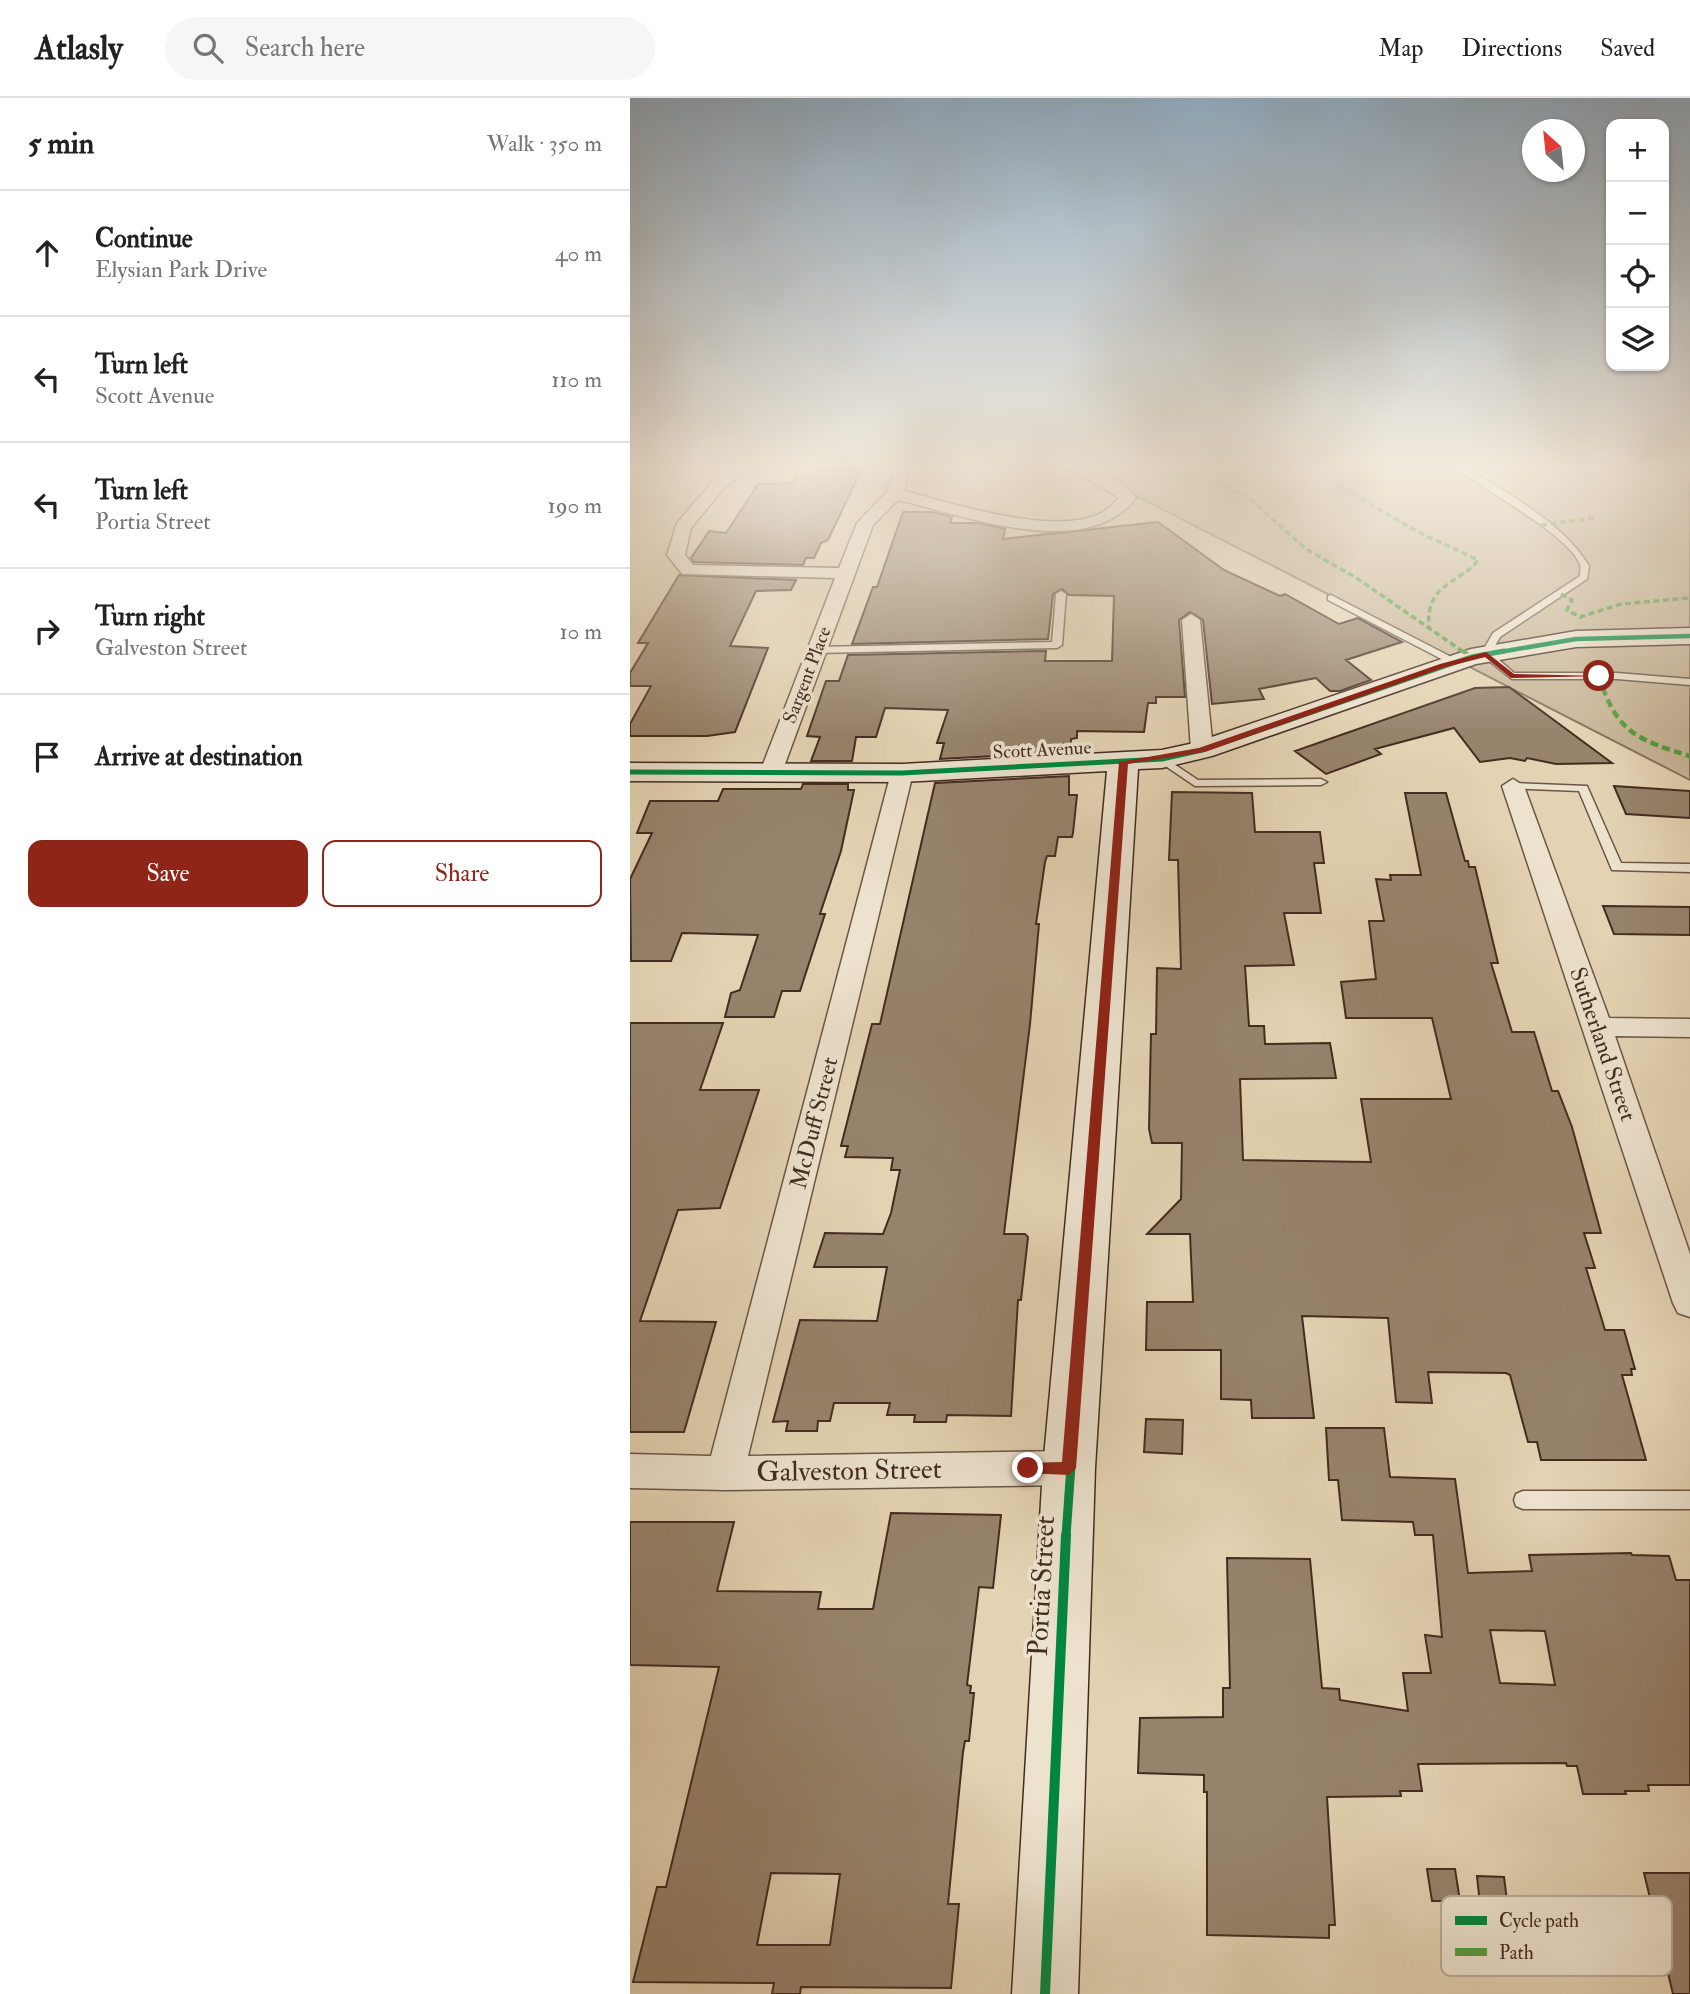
<!DOCTYPE html>
<meta charset="utf-8">
<style>
body{margin:0;font-family:"IM FELL Double Pica",serif;background:#f6f6f6;color:#222}
.controls{position:absolute;right:21px;top:21px;display:grid;overflow:hidden;border-radius:14px;box-shadow:0 2px 5px #0004}
.controls button{width:63px;height:63px;display:grid;place-items:center;padding:0;border:0;border-bottom:2px solid #e0e0e0;background:#fff;color:#222;font:35px sans-serif}
.compass{position:absolute;left:892px;top:21px;width:63px;height:63px;border-radius:50%;background:#fff;box-shadow:0 2px 5px #0004;rotate:333deg}
.stop{position:absolute;width:21px;height:21px;margin:-16px;border:5px solid #8f2418;border-radius:50%;background:#fff}
.stop.end{background:#8f2418;border-color:#fff;box-shadow:0 2px 7px #0008}
.list{margin:0;padding:0;list-style:none}
h2{display:flex;justify-content:space-between;align-items:center;height:91px;margin:0;padding:0 28px;font-size:30px}
h2 small{font-size:23px;font-weight:400;color:#767676}
.list li{display:grid;grid-template-columns:46px 1fr auto;gap:21px;align-items:center;box-sizing:border-box;height:126px;padding:0 28px;border-top:2px solid #e0e0e0}
.list b{display:block;font-size:26px;white-space:nowrap}
.list p{margin:0;font-size:23px;white-space:nowrap;color:#767676}
.list em{font-size:23px;font-style:normal;color:#767676}
.actions{display:flex;gap:14px;padding:21px 28px}
.actions a{flex:1;padding:16px 0;border:2px solid #8f2418;border-radius:14px;text-align:center;font-size:24px;color:#8f2418}
.actions .main{background:#8f2418;color:#fff}
.icon{flex:none;width:38px;height:38px;fill:none;stroke:currentColor;stroke-width:2;stroke-linecap:round;stroke-linejoin:round}
.map{position:relative;flex:none;width:1060px;height:1896px;overflow:hidden}
header{display:flex;align-items:center;gap:42px;box-sizing:border-box;height:98px;padding:0 35px;background:#fff;border-bottom:2px solid #e0e0e0}
header strong{font-size:33px}
nav{display:flex;gap:38px;margin-inline-start:auto;font-size:24px}
.search{width:490px;height:63px;background:#f6f6f6;display:flex;align-items:center;gap:18px;box-sizing:border-box;padding:0 24px;border-radius:38px;color:#767676;font-size:26px}
main{display:flex}
aside{flex:1;background:#fff}
.map>svg:first-child{display:block}
</style>
<header>
<strong>Atlasly</strong>
<div class="search"><svg class="icon" aria-label="search" viewBox="0 0 24 24"><circle cx="10" cy="10" r="6"/><path d="M15 15l6 6"/></svg>Search here</div>
<nav><a>Map</a><a>Directions</a><a>Saved</a></nav>
</header>
<main>
<aside>
<h2>5 min<small>Walk · 350 m</small></h2>
<ul class="list">
<li><svg class="icon" aria-label="ahead" viewBox="0 0 24 24"><path d="M12 20V5M6 11l6-6 6 6"/></svg><div><b>Continue</b><p>Elysian Park Drive</p></div><em>40 m</em></li>
<li><svg class="icon" aria-label="left" viewBox="0 0 24 24"><path d="M17 20v-9H6M10 6l-5 5 5 5"/></svg><div><b>Turn left</b><p>Scott Avenue</p></div><em>110 m</em></li>
<li><svg class="icon" aria-label="left" viewBox="0 0 24 24"><path d="M17 20v-9H6M10 6l-5 5 5 5"/></svg><div><b>Turn left</b><p>Portia Street</p></div><em>190 m</em></li>
<li><svg class="icon" aria-label="right" viewBox="0 0 24 24"><path d="M7 20v-9h11M14 6l5 5-5 5"/></svg><div><b>Turn right</b><p>Galveston Street</p></div><em>10 m</em></li>
<li><svg class="icon" aria-label="arrive" viewBox="0 0 24 24"><path d="M6 21V4h12l-3 4 3 4H6"/></svg><div><b>Arrive at destination</b></div></li>
</ul>
<div class="actions"><a class="main">Save</a><a>Share</a></div>
</aside>
<div class="map">
<svg width="1060" height="1896" viewBox="0 0 1060 1896">
<rect width="100%" height="100%" fill="#e4d3b3"/>
<filter id="stains"><feTurbulence type="fractalNoise" baseFrequency=".00286" numOctaves="4"/><feColorMatrix values="0 0 0 0 .2 0 0 0 0 .09 0 0 0 0 .02 0 0 0 .5 -.17"/></filter>
<radialGradient id="worn" r=".72"><stop offset=".6" stop-color="#630" stop-opacity="0"/><stop offset="1" stop-color="#630" stop-opacity=".3"/></radialGradient>
<path fill="#c9b79a" stroke="#86725d" stroke-width="2" d="M456,372h604v310z"/>
<path fill="#97836c" stroke="#432c20" stroke-width="2" fill-rule="evenodd" d="M169,373h62l-33,69 -7,3 -7,15h-8l-3,7 -109,-3 -3,-4 18,-27 17,2 32,-49 35,-1z
M273,414h30l19,5 -2,6h29l26,6 -2,10 155,-17 66,48 56,26 5,-2 54,30 19,-6 44,24 -56,18 25,20 -31,11h-10l-14,-13 -57,11 5,10 -52,5 -9,-84 -13,-8 -11,8 6,77h-29v6h-8l-4,29 -67,-1v7l-6,1 -1,13 -130,7 4,-16h-7l11,-33 -63,-2 -9,29h-20l-4,24h-41l9,-24 -13,-1 19,-55h13l9,-26 198,-4 -1,10h67l2,-65 -45,-1 -7,-6 -9,5 -5,45 -196,5 21,-57h4z
M49,477l117,5 -5,10 -35,1 -26,55 38,2 -33,84 -28,4h-77v-12l21,-38h-21v-13l18,-30h-10z
M879,589l103,76 -56,1 -29,-6 -2,3 -15,-3 -30,4 -26,-34 -79,21 6,5 -55,20 -31,-23 180,-63z
M439,678v19h8l-4,38 -1,4h-14l-3,19h-8l-2,6 -9,62h3l-9,100 -26,210h21l3,3 -7,63h-3l-7,116 -64,-1 -1,7h-32l1,-7h-28l3,-12h-56l-4,18h-12l-1,10h-31l2,-10 -15,1 27,-102 77,1 10,-54h-73l11,-34 58,1 8,-21 9,-43h-9l2,-12 -48,-1 3,-11h-7l31,-122h8l55,-241z
M173,686h45v6h6l-13,61 -21,63h5l-25,77h-18l-8,26h-49l6,-24 9,-3 18,-55 -76,-2 -11,28h-40l-1,-82 22,-46h-15l13,-32h68l5,-12h78z
M984,688l76,5v27l-64,-4z
M542,694l80,1 3,39h65l4,31h-10l7,50h-37l10,52 -49,1 4,60h15l1,18 65,-1 6,35 -96,1 3,81 128,2 -10,-63h90l-19,-81h-86l-5,-36 35,-3 -7,-58h15l-8,-42 15,1 -1,-5h31l-16,-82h41l19,68h3l1,6h6l23,96h-7l21,69h22l18,59h6l14,36 29,106h-17l11,35h-9l19,62h19l11,39h-4l1,6h-10l24,85h-105l-4,-18h-9l-18,-67 -4,-2 -78,-1 4,31 -36,-1 -8,-84 -86,-2 12,102h-62l-1,-18 -30,-1v-49h-75l1,-48h46l-3,-68h-43l34,-35 1,-56h-30l-3,-14 2,-95h5l1,-66 24,1 -3,-109h-9z
M973,808l87,1v28l-76,-1z
M0,925h93l-23,67h59l-39,118 -42,2 -38,111 76,1 -32,110h-54z
M516,1321l37,1 -1,34 -38,-2z
M696,1330h58l6,49 65,2 13,94 64,-2 -3,-16 102,-2 1,2 37,1 7,24h14v205h-42l1,6h-24l1,3h-43l-6,-28h-10l-1,-3 -148,1 4,27h-22l1,5 -74,1 8,128h-6v13l-122,-3v-143h-3v-17l-66,-2 2,-55 83,-1v-29h7l-3,-130 83,1 12,129 17,1 1,11 68,11 -5,-38h28l-6,-38 17,2 -9,-102h-18l-2,-13 -71,-2 -4,-40h-9zM860,1532l55,1 10,54 -55,-2z
M261,1415l110,2 -8,73 -14,-1 -12,98 4,1 -1,7h4l-5,48h-4l-2,11 -15,152h11l-8,84 -150,-1 -1,7h-28l2,-11 -141,-1 24,-95h9l53,-220 -89,-2v-143h104l-17,69 104,1 -3,17h55zM141,1775l69,1 -10,71h-73z
M797,1771h28l5,32h-28z
M1014,1775h46v121h-17z
M847,1778l27,1 6,47 -28,-1z"/>
<g fill="none" stroke-linecap="round" stroke-linejoin="round">
<defs>
<path id="lane" d="M830,372h9l9,5c39,24 87,51 111,91l-2,13 -87,58 -9,16 23,20h103l73,6v6l-73,-6h-105l-29,-23 -2,-2 12,-21 87,-57c0,-3 1,-9 0,-11 -8,-28 -96,-75 -120,-95z
M431,493l5,3 -4,51 -5,3 -240,5 -5,-3 5,-3 235,-5 4,-48z
M701,497l126,65 2,2 -8,2 -123,-64v-4z
M532,658l36,24 123,-1 6,3 -6,3 -126,1 -37,-25 -1,-2z
M883,685l74,3 34,77 69,1v8l-78,-2 -33,-79 -70,-3v-4z
M893,1393h167v18h-167l-7,-3 -2,-6 2,-6z"/>
<path id="street" d="M100,372h18l-24,18 -33,40 -6,27 8,10 146,3 18,-45 30,-31 7,-22h15l-5,21c49,12 152,47 199,21 6,-3 11,-10 16,-14l-47,-28c23,0 50,8 64,28 -50,65 -172,17 -238,2l-25,25 -91,247 -11,7 -11,-7 75,-194 -153,-4 -15,-19 10,-32 35,-41z
M561,516l9,6 13,130 -11,6 -11,-6 -9,-130z
M272,668l11,7 -165,683 321,-5 13,5 6,12 -6,12 -13,5 -344,5 -95,-2v-34l81,2 180,-683z
M883,681l11,7 85,232 81,1v18l-75,-1 75,218v63l-12,-4 -5,-10 -171,-517z"/>
<path id="secondary" d="M1060,530v16l-114,3 -100,17 -264,92 -50,12 -24,1 -43,699 -17,526h-66l31,-526 64,-697 -205,11 -272,-1v-18l272,1 260,-14 32,-7 277,-94 105,-18z"/>
</defs>
<use href="#lane" stroke="#6b5645" stroke-width="3"/>
<use href="#street" stroke="#6b5645" stroke-width="3"/>
<use href="#secondary" stroke="#432c20" stroke-width="3"/>
<use href="#lane" fill="#ede2ce" fill-rule="evenodd"/>
<use href="#street" fill="#ede2ce" fill-rule="evenodd"/>
<use href="#secondary" fill="#ede2ce" fill-rule="evenodd"/>
<path stroke="#549d3f" stroke-width="3.5" stroke-dasharray="6 3.5" stroke-linecap="butt" d="M492,372l92,12 33,14 59,53 49,28 110,76
M682,372l106,62 60,28c-15,22 -53,23 -49,66
M461,378l6,-6
M911,427l53,-7
M931,496l11,6 -5,10 13,7 41,-13 69,-6"/>
<path stroke="#549d3f" stroke-width="4.5" stroke-dasharray="8 4.5" stroke-linecap="butt" d="M833,553l8,6
M969,578c17,56 38,64 91,80"/>
<defs>
<path id="cycleway-far4" d="M864,555l82,-14 114,-3"/>
<path id="cycleway-far3" d="M0,674l272,1 260,-14 40,-9 269,-93 33,-6
M484,785l9,-121"/>
<path id="cycleway-far2" d="M462,1074l22,-291"/>
<path id="cycleway-far1" d="M436,1438l26,-366"/>
<path id="cycleway" d="M415,1896l21,-459"/>
</defs>
<use href="#cycleway-far4" stroke="#ede2ce" stroke-width="7"/>
<use href="#cycleway-far3" stroke="#ede2ce" stroke-width="9"/>
<use href="#cycleway-far2" stroke="#ede2ce" stroke-width="11"/>
<use href="#cycleway-far1" stroke="#ede2ce" stroke-width="13"/>
<use href="#cycleway" stroke="#ede2ce" stroke-width="15"/>
<use href="#cycleway-far4" stroke="#00873e" stroke-width="4.5"/>
<use href="#cycleway-far3" stroke="#00873e" stroke-width="5"/>
<use href="#cycleway-far2" stroke="#00873e" stroke-width="7"/>
<use href="#cycleway-far1" stroke="#00873e" stroke-width="9"/>
<use href="#cycleway" stroke="#00873e" stroke-width="10"/>
</g>
<linearGradient id="sky" x2="0" y2="1"><stop stop-color="#90aabf"/><stop offset="0.58" stop-color="#f3ebdd"/><stop offset="1" stop-color="#f3ebdd" stop-opacity="0"/></linearGradient>
<rect width="1060" height="637" fill="url(#sky)"/>
<path fill="#8f2418" d="M856,554l28,22 89,2 -92,2 -26,-21 -39,10 -241,85 -77,12 -52,704 -7,7 -46,-2v-10l39,-1 57,-700 80,-14 241,-84z"/>
<g text-anchor="middle" dominant-baseline="central" stroke-width="7" stroke-linejoin="round" paint-order="stroke">
<g font-size="19" fill="#432c20" stroke="#ede2ce">
<text transform="translate(177 577) rotate(-69)">Sargent Place</text>
<text transform="translate(412 652) rotate(-3)">Scott Avenue</text>
</g>
<g font-size="23" fill="#432c20" stroke="#ede2ce">
<text transform="translate(973 946) rotate(71)">Sutherland Street</text>
<text transform="translate(184 1025) rotate(-76)">McDuff Street</text>
</g>
<g font-size="28" fill="#432c20" stroke="#ede2ce">
<text transform="translate(219 1373) rotate(-1)">Galveston Street</text>
<text transform="translate(412 1488) rotate(-87)">Portia Street</text>
</g>
</g>
<rect x="811" y="1798" width="231" height="80" rx="10" fill="#ede2ce" stroke="#baab9a" stroke-width="2"/>
<rect x="825" y="1818" width="32" height="9" fill="#00873e"/>
<rect x="825" y="1850" width="32" height="8" fill="#549d3f"/>
<g font-size="19" fill="#432c20">
<text x="869" y="1829">Cycle path</text>
<text x="869" y="1861">Path</text>
</g>
<rect width="100%" height="100%" filter="url(#stains)"/>
<rect width="100%" height="100%" fill="url(#worn)"/>
</svg>
<div class="controls">
<button>+</button>
<button>−</button>
<button><svg class="icon" aria-label="locate" viewBox="0 0 24 24"><circle cx="12" cy="12" r="6"/><path d="M12 2v4M12 18v4M2 12h4M18 12h4"/></svg></button>
<button><svg class="icon" aria-label="layers" viewBox="0 0 24 24"><path d="M12 4l9 5-9 5-9-5zM3 14l9 5 9-5"/></svg></button>
</div>
<svg class="compass" viewBox="-18 -18 36 36"><path d="M0-13l5 13h-10z" fill="#e53935"/><path d="M0 13l5-13h-10z" fill="#767676"/></svg>
<div class="stop" style="left:969px;top:578px"></div>
<div class="stop end" style="left:398px;top:1370px"></div>
</div>
</main>
